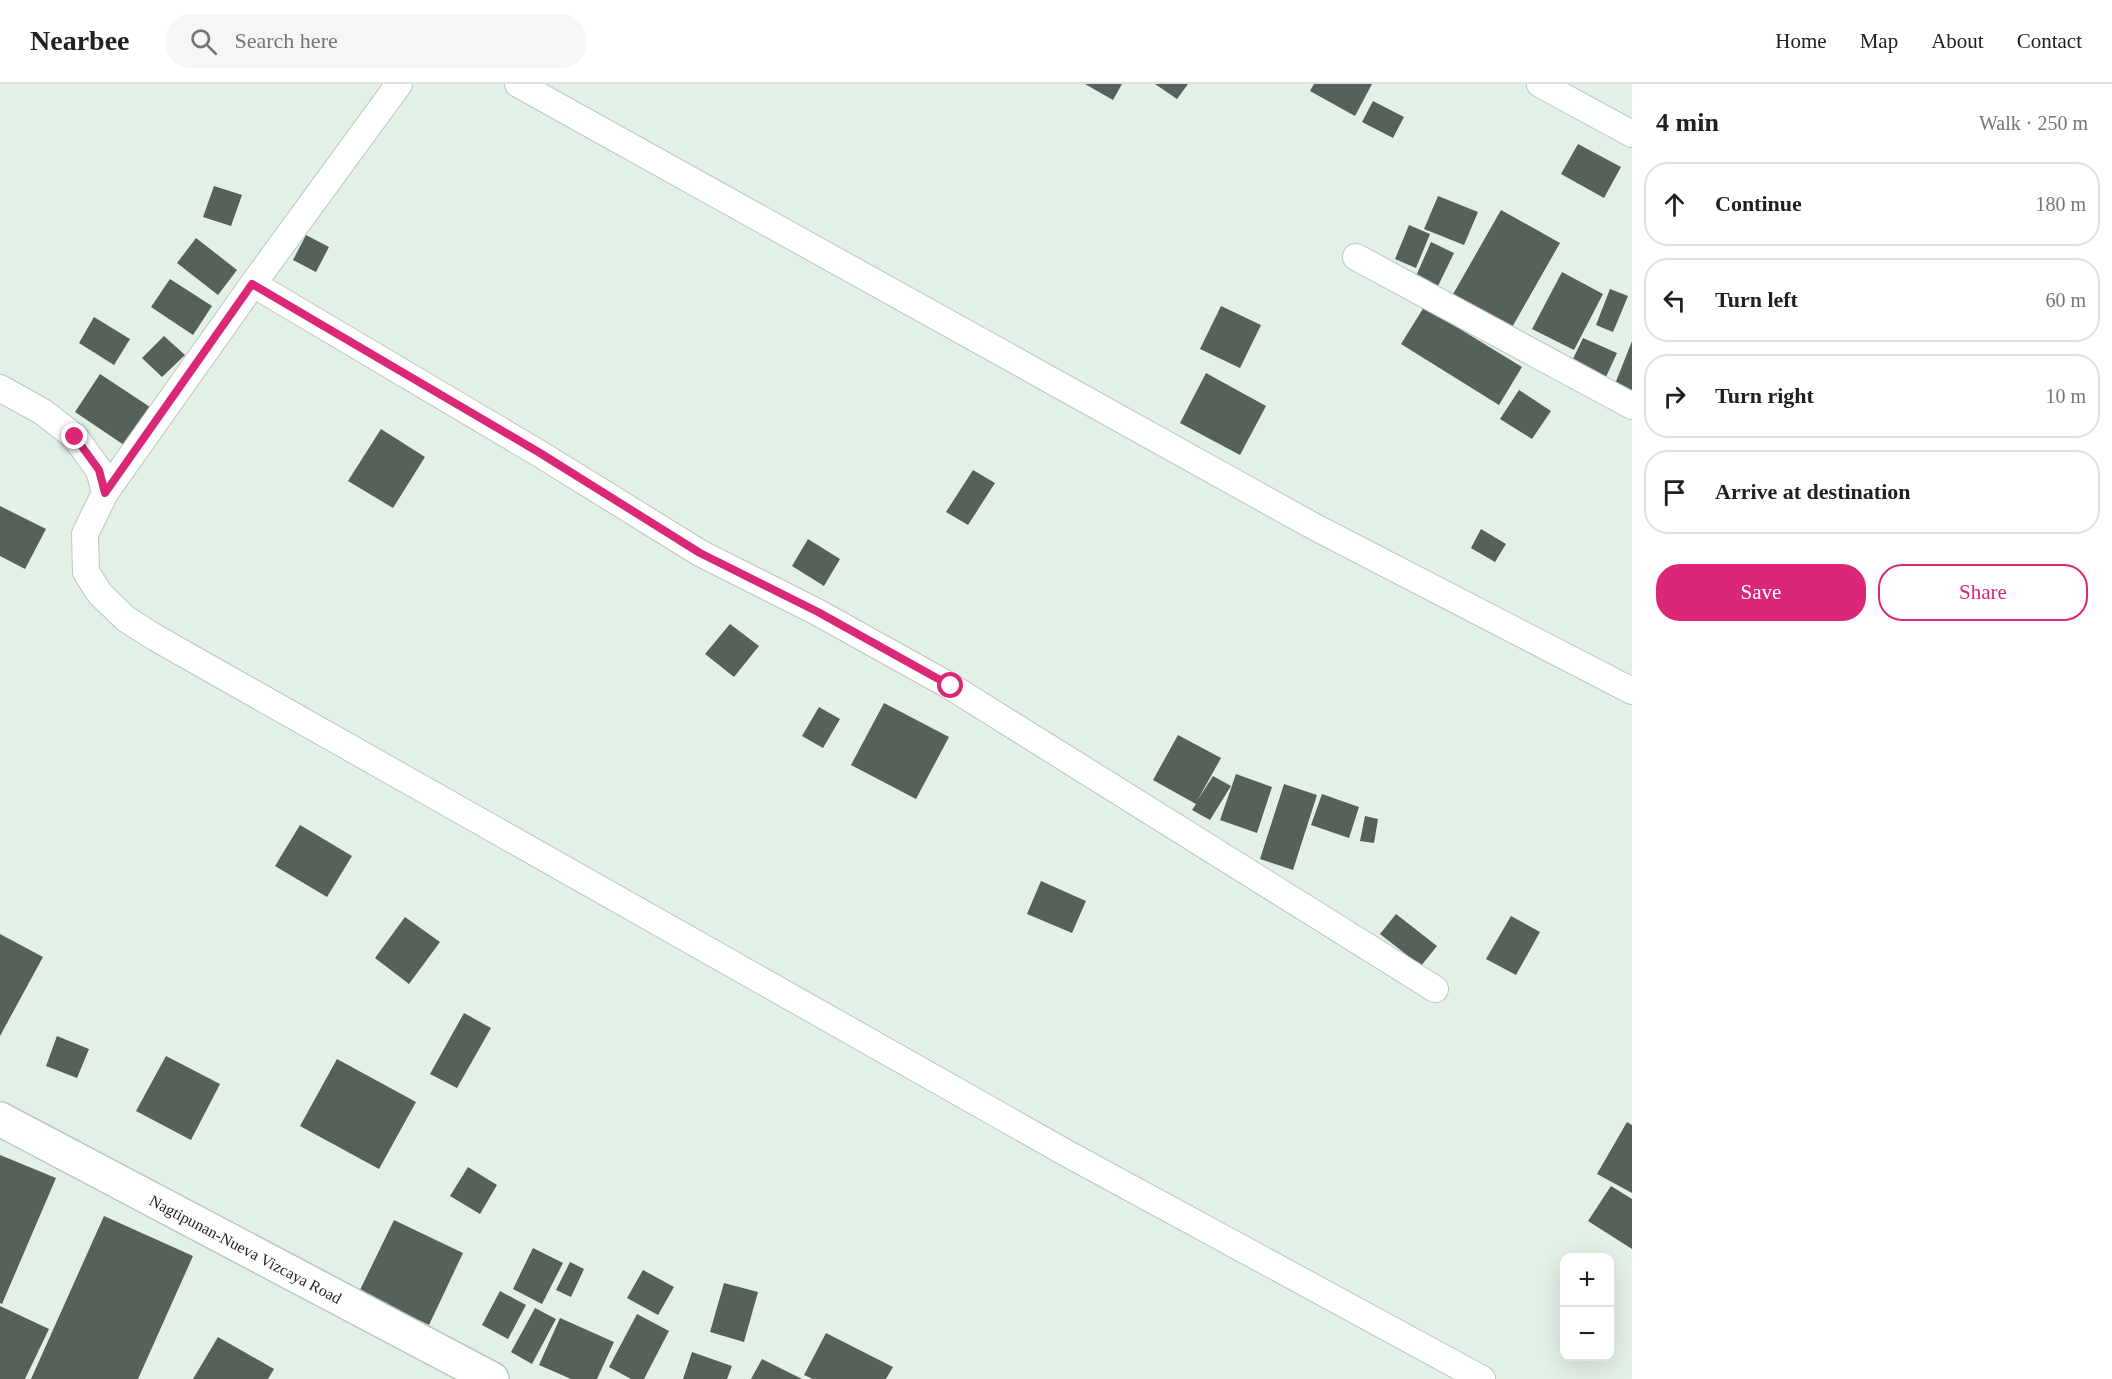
<!DOCTYPE html>
<meta charset="utf-8">
<style>
body{margin:0;font-family:Georgia,serif;background:#f6f6f6;color:#202124}
.controls{position:absolute;right:18px;bottom:18px;display:grid;overflow:hidden;border-radius:12px;box-shadow:0 6px 24px #0002}
.controls button{width:54px;height:54px;display:grid;place-items:center;padding:0;border:0;border-bottom:2px solid #e0e0e0;background:#fff;color:#202124;font:30px sans-serif}
.stop{position:absolute;width:18px;height:18px;margin:-14px;border:4px solid #db2777;border-radius:50%;background:#fff}
.stop.end{background:#db2777;border-color:#fff;box-shadow:0 2px 6px #0008}
.list{margin:0;padding:0;list-style:none}
h2{display:flex;justify-content:space-between;align-items:center;height:78px;margin:0;padding:0 24px;font-size:26px}
h2 small{font-size:20px;font-weight:400;color:#757577}
.list li{display:grid;grid-template-columns:39px 1fr auto;gap:18px;align-items:center;box-sizing:border-box;height:84px;margin:0 12px 12px;padding:0 12px;border:2px solid #e0e0e0;border-radius:24px}
.list b{display:block;font-size:22px;white-space:nowrap}
.list em{font-size:20px;font-style:normal;color:#757577}
.actions{display:flex;gap:12px;padding:18px 24px}
.actions a{flex:1;padding:14px 0;border:2px solid #db2777;border-radius:24px;text-align:center;font-size:21px;color:#db2777}
.actions .main{background:#db2777;color:#fff}
.icon{flex:none;width:33px;height:33px;fill:none;stroke:currentColor;stroke-width:2;stroke-linecap:round;stroke-linejoin:round}
.map{position:relative;flex:none;width:1632px;height:1295px;overflow:hidden}
header{display:flex;align-items:center;gap:36px;box-sizing:border-box;height:84px;padding:0 30px;background:#fff;border-bottom:2px solid #e0e0e0}
header strong{font-size:28px}
nav{display:flex;gap:33px;margin-inline-start:auto;font-size:21px}
.search{width:420px;height:54px;background:#f6f6f6;display:flex;align-items:center;gap:15px;box-sizing:border-box;padding:0 21px;border-radius:24px;color:#757577;font-size:22px}
main{display:flex}
aside{flex:1;background:#fff}
.map>svg:first-child{display:block}
</style>
<header>
<strong>Nearbee</strong>
<div class="search"><svg class="icon" aria-label="search" viewBox="0 0 24 24"><circle cx="10" cy="10" r="6"/><path d="M15 15l6 6"/></svg>Search here</div>
<nav><a>Home</a><a>Map</a><a>About</a><a>Contact</a></nav>
</header>
<main>
<div class="map">
<svg width="1632" height="1295" viewBox="0 0 1632 1295">
<rect width="100%" height="100%" fill="#e3f0e6"/>
<path fill="#566159" d="M1085,0h37l-9,16z
M1155,0h33l-11,15z
M1314,0h58l-17,32 -45,-25z
M1373,17l31,16 -11,21 -31,-16z
M1578,60l43,23 -17,31 -43,-24z
M214,102l28,9 -11,31 -28,-9z
M1438,112l40,16 -14,33 -40,-16z
M1501,126l59,33 -49,86 -59,-33z
M1409,141l21,9 -14,34 -21,-9z
M306,151l23,12 -13,25 -23,-12z
M196,154l41,32 -19,25 -41,-32z
M1431,158l23,11 -16,33 -22,-10z
M1562,188l41,22 -29,56 -42,-21z
M170,195l42,27 -19,29 -42,-28z
M1610,205l18,7 -15,36 -17,-7z
M1221,222l40,19 -21,43 -40,-19z
M1424,223l98,60 -23,38 -98,-61z
M94,233l36,22 -16,26 -35,-22z
M164,252l21,19 -23,22 -20,-19z
M1583,254l34,15 -12,26 -34,-16z
M1632,257v49l-17,-6z
M1206,289l60,33 -26,49 -60,-32z
M100,290l53,35 -26,38 -52,-35z
M1519,306l32,21 -19,28 -32,-20z
M381,345l44,28 -32,51 -45,-27z
M973,386l22,13 -27,42 -22,-13z
M0,422l46,23 -21,40 -25,-13z
M1481,445l25,15 -11,18 -24,-14z
M808,455l32,20 -16,27 -32,-20z
M730,540l29,22 -25,31 -29,-23z
M884,619l65,34 -33,62 -65,-34z
M819,623l21,12 -17,29 -21,-12z
M1178,651l43,23 -24,43 16,-25 18,10 -21,34 -18,-10 4,-6 -43,-24z
M1236,690l36,13 -15,46 -37,-13z
M1284,700l33,11 -24,75 -33,-11z
M1322,710l37,13 -10,31 -38,-13z
M1365,732l13,3 -4,24 -14,-2z
M300,741l52,31 -25,41 -52,-31z
M1041,797l45,20 -14,32 -45,-19z
M1396,830l41,32 -16,20 -41,-32z
M1511,832l29,16 -24,43 -30,-16z
M405,833l35,25 -31,42 -34,-26z
M0,850l43,23 -43,79z
M464,929l27,15 -34,60 -27,-14z
M57,952l32,13 -12,29 -31,-12z
M166,972l54,28 -29,56 -55,-29z
M337,975l79,43 -37,67 -79,-43z
M1627,1038l5,3v68l-35,-19z
M0,1071l56,23 -54,126 -2,-1z
M468,1083l29,18 -17,29 -30,-18z
M1611,1102l21,13v50l-44,-28z
M104,1132l89,40 -55,123h-107z
M394,1136l69,33 -34,72 -70,-33z
M533,1164l30,15 -21,41 -29,-15z
M570,1178l14,7 -13,28 -15,-7z
M643,1186l31,17 -16,28 -31,-17z
M724,1199l34,9 -14,50 -34,-10z
M500,1207l26,14 -18,34 -26,-14z
M0,1222l49,23 -24,50h-25z
M535,1224l21,11 -24,45 -21,-12z
M637,1230l32,17 -25,48h-13l-22,-12z
M560,1234l54,24 -17,37h-26l-32,-14z
M826,1249l67,34 -7,12h-73l-9,-4z
M218,1253l56,32 -6,10h-75z
M692,1268l40,14 -5,13h-44z
M762,1275l40,20h-51z"/>
<g fill="none" stroke-linecap="round" stroke-linejoin="round">
<defs>
<path id="minor" d="M518,0l795,442 319,165
M1540,0l92,50
M1356,173l276,149
M253,200l287,170 160,99 117,59 133,74 485,303
M0,304l43,24 32,25 24,33 6,23 -20,41 1,38 14,22 26,25 30,19 912,516 414,225
M105,409l148,-209 146,-200"/>
<g id="secondary">
<path id="s1" d="M0,1035l492,260"/>
</g>
</defs>
<use href="#minor" stroke="#bbc7bd" stroke-width="28"/>
<use href="#secondary" stroke="#bbc7bd" stroke-width="36"/>
<use href="#minor" stroke="#fff" stroke-width="26"/>
<use href="#secondary" stroke="#fff" stroke-width="33"/>
</g>
<g fill="none" stroke-linecap="round" stroke-linejoin="round">
<path stroke="#db2777" stroke-width="8" d="M75,353l24,33 6,23 147,-209 288,169 160,100 118,59 133,74"/>
</g>
<g text-anchor="middle" dominant-baseline="central" stroke-width="6" stroke-linejoin="round" paint-order="stroke">
<g font-size="16" fill="#1f2420" stroke="#fff">
<text stroke="none"><textPath href="#s1" startOffset="278">Nagtipunan-Nueva Vizcaya Road</textPath></text>
</g>
</g>
</svg>
<div class="controls">
<button>+</button>
<button>−</button>
</div>
<div class="stop" style="left:951px;top:602px"></div>
<div class="stop end" style="left:75px;top:353px"></div>
</div>
<aside>
<h2>4 min<small>Walk · 250 m</small></h2>
<ul class="list">
<li><svg class="icon" aria-label="ahead" viewBox="0 0 24 24"><path d="M12 20V5M6 11l6-6 6 6"/></svg><div><b>Continue</b></div><em>180 m</em></li>
<li><svg class="icon" aria-label="left" viewBox="0 0 24 24"><path d="M17 20v-9H6M10 6l-5 5 5 5"/></svg><div><b>Turn left</b></div><em>60 m</em></li>
<li><svg class="icon" aria-label="right" viewBox="0 0 24 24"><path d="M7 20v-9h11M14 6l5 5-5 5"/></svg><div><b>Turn right</b></div><em>10 m</em></li>
<li><svg class="icon" aria-label="arrive" viewBox="0 0 24 24"><path d="M6 21V4h12l-3 4 3 4H6"/></svg><div><b>Arrive at destination</b></div></li>
</ul>
<div class="actions"><a class="main">Save</a><a>Share</a></div>
</aside>
</main>
